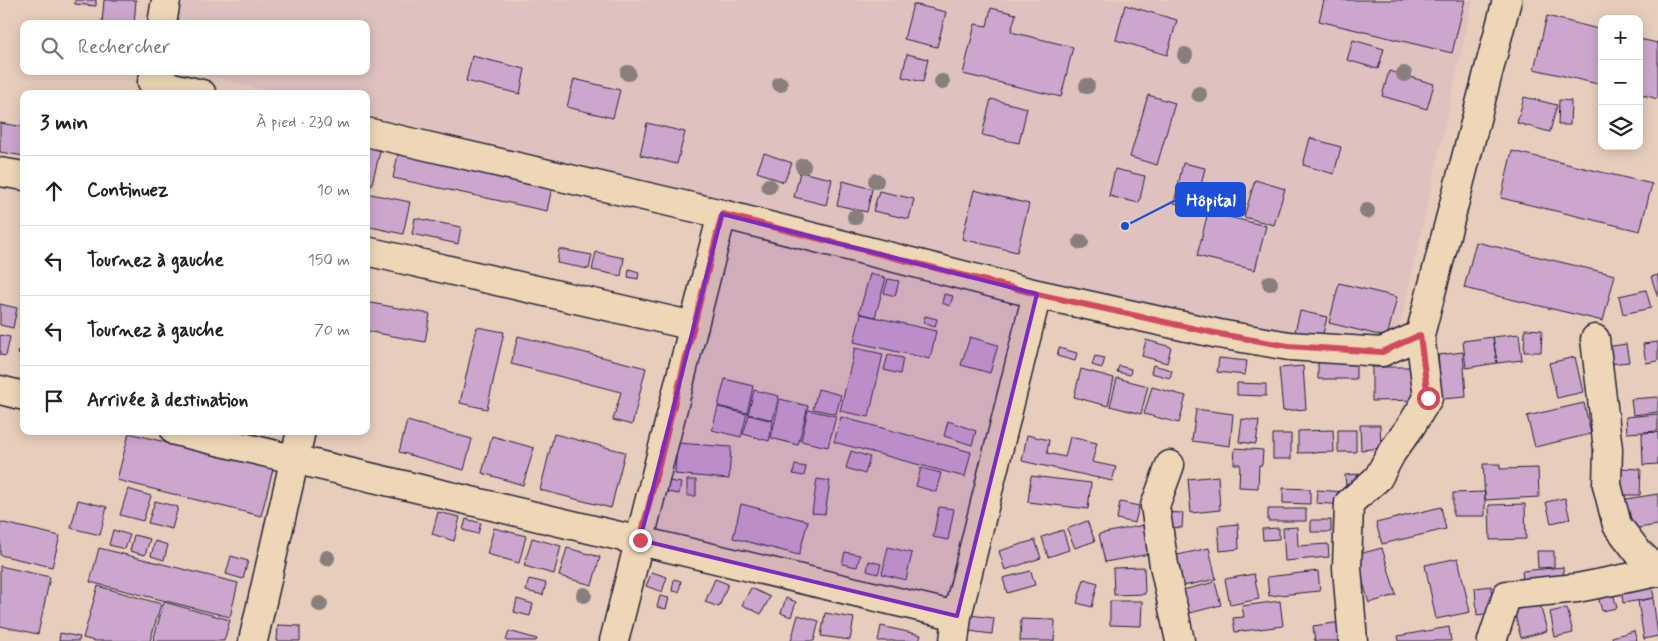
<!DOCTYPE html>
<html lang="fr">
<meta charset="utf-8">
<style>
body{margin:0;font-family:Mynerve,sans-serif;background:#f6f6f6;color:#222}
.controls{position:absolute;right:15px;top:15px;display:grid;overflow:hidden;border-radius:10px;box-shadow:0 2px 12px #0003}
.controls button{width:45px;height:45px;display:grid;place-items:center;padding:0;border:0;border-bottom:1px solid #e0e0e0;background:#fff;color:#222;font:25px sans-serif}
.stop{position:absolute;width:15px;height:15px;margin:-11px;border:4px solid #d1495b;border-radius:50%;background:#fff}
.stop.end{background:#d1495b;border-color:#fff;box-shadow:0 1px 5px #0008}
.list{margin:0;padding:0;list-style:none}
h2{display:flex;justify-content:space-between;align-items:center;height:65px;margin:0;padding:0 20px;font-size:21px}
h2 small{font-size:16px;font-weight:400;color:#767676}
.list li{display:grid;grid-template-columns:32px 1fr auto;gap:15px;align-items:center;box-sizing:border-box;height:70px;padding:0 20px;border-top:1px solid #e0e0e0}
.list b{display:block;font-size:19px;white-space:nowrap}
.list em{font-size:16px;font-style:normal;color:#767676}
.icon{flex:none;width:28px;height:28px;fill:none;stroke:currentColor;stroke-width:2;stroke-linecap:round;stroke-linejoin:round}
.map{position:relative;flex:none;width:1658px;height:641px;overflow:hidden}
.search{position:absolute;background:#fff;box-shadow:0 2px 12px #0003;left:20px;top:20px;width:350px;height:55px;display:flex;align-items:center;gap:12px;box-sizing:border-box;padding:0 18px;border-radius:10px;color:#767676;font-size:19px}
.panel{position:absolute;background:#fff;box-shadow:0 2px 12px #0003;left:20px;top:90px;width:350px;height:345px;border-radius:10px}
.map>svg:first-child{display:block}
</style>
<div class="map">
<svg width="1658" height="641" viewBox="0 0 1658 641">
<rect width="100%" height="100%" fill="#e7cdbb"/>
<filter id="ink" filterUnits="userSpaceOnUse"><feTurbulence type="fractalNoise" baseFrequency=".02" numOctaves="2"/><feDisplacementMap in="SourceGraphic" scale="10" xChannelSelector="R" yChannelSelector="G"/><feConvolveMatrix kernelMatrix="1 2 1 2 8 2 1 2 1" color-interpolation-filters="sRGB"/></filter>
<g filter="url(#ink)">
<path fill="#dfc1c0" d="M181,0h1292l-77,344 -108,-6 -922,-223v-21h-86l-93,-23h179v-47h-189z"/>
<path fill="#cda6cd" stroke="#22223b" d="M75,0h21v6l-21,-2z
M104,0h32l-2,24h-32z
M1324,0h141l-13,53 -133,-32z
M913,4l33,8 -9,35 -33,-8z
M1125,5l52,15 -10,35 -51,-15z
M991,8l25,6 -5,18 62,15 -12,50 -98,-23 12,-50 12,2z
M1547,16l55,14v55l-68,-16z
M1639,39l19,4v56l-19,-5z
M1353,40l31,9 -6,20 -31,-9z
M907,54l21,5 -5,23 -21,-5z
M472,56l53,13 -5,25 -54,-13z
M1389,71l45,13 -7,25 -45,-13z
M574,79l46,11 -7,28 -46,-11z
M1148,95l27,8 -18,62 -27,-8z
M1524,97l33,8 -7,27 -33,-9z
M991,99l36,9 -8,35 -37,-8z
M1559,100l12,1 -1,24h-12z
M0,123l24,4v29l-24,-4z
M647,123l38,9 -8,32 -37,-9z
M1310,138l31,9 -7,27 -31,-9z
M366,145l15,3 -10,39 -5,-1z
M1512,151l140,33 -12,47 -139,-33z
M764,153l28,10 -8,19 -27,-10z
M398,154l154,33 -5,24 -154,-33z
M1183,163l22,5 -9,39 -22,-4z
M1115,169l30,7 -6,27 -30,-7z
M800,172l32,7 -6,26 -32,-8z
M1255,180l30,9 -11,36 -30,-8z
M843,181l29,8 -5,23 -30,-7z
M974,190l55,14 -12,48 -55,-13z
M879,191l35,8 -5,20 -36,-8z
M366,193l44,9 -7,32 -37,-8z
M1208,212l58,14 -11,44 -58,-14z
M415,218l46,9 -3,17 -46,-10z
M1476,242l139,33 -12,46 -139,-33z
M559,249l33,6 -3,14 -32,-6z
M596,252l28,6 -3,18 -29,-6z
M629,269l10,3 -1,7 -10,-2z
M870,274l16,4 -11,39 -16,-4z
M1658,275v22l-7,-20z
M888,279l11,2 -4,15 -11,-3z
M1339,283l58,14 -10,40 -58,-14z
M1646,290l5,18 -28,6 -4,-18z
M944,294l9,2 -3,10 -8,-3z
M366,302l64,12 -5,28 -59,-11z
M0,304l17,4 -4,20 -13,-3z
M1300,311l27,6 -6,25 -27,-6z
M861,314l75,17 -6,28 -76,-17z
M925,316l12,3 -2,8 -12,-4z
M477,327l27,5 -17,77 -27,-6z
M24,328v27l-6,-1z
M1525,329l17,1 -1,22h-17z
M1519,334l3,26 -25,3 -4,-26z
M0,335l10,2 -4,19 -6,-1z
M518,336l128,32 -14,57 -19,-5 8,-28 -110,-28z
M970,337l28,8 -8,28 -29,-8z
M1493,337l4,26 -31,5 -3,-27z
M1146,340l25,7 -4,16 -25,-7z
M1658,342v19l-12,2 -3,-19z
M1626,344l3,18 -20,2 -3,-17z
M855,348l28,6 -14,63 -29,-6z
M1059,348l18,5 -2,8 -18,-5z
M1463,352l3,45 -24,2 -4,-44z
M888,355l15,3 -3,16 -16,-4z
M1095,356l10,2 -3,10 -10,-3z
M1575,357l8,35 -26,6 -8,-35z
M1219,358l28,3 -2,14 -28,-3z
M1318,361l38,1v17h-38z
M1153,365l19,5 -2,8 -19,-5z
M1119,366l12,3 -1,6 -13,-3z
M1303,366l3,43 -23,2 -4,-43z
M1372,367h47l1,33 -48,1z
M1081,369l33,9 -6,28 -34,-9z
M1117,378l31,8 -7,28 -31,-8z
M725,379l28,7 -6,27 -29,-7z
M1237,383l29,1v12l-29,-1z
M1152,387l34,9 -7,27 -35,-9z
M818,389l23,6 -5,19 -23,-5z
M754,390l25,6 -6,24 -25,-6z
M1658,397v15l-25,3 -2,-16z
M780,399l28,7 -10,39 -27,-7z
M1584,403l7,31 -56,13 -8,-31z
M718,407l29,7 -6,23 -29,-7z
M1196,409l37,5 -3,32 -38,-5z
M808,410l28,6 -8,31 -27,-6z
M1658,414v17l-31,2 -1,-16z
M749,415l24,6 -4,20 -26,-7z
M841,417l130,35 -6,25 -131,-35z
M1242,419l17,2 -3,23 -17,-2z
M407,421l65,18 -8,31 -65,-18z
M948,421l28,10 -4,14 -28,-9z
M1360,425h20l1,23 -20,2z
M1333,430l1,22 -36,1v-22z
M1338,430h18v22h-18z
M1658,432v32l-15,1 -1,-32z
M129,433l144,36 -12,47 -144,-36z
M554,434l71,18 -14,56 -71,-18z
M1273,434h18v25h-18z
M1027,435l22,5 -2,13 18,4 5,-20 27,6 -5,19 24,5 -4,14 -90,-20z
M492,436l42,12 -11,37 -41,-12z
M677,443l54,4 -2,32 -54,-5z
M1235,448l28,2 -1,15h-3l-1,23 -19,-1 1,-23h-6z
M851,451l19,6 -5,17 -19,-6z
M1483,464h17v5l38,-1 1,29 -54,3z
M795,465l11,2 -2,9 -11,-2z
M921,468l20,5 -5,19 -20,-6z
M1619,468l22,1 -1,26h-21z
M1360,474v12h-14l-1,-11z
M1031,476l60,7 -3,26 -60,-7z
M1218,476l2,34 -29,3 -3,-34z
M817,479l13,2 -5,33 -13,-1z
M687,480h9v16h-9z
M669,481l12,2 -2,11 -12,-2z
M1283,488l27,1v15l-27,-1z
M128,489l23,7 -8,25 -23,-6z
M1317,490l28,2 -1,13 -28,-2z
M1485,492v24h-32v-23z
M1658,494v31l-33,5 -5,-30z
M1565,498l5,21 -19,4 -5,-21z
M78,500l29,7 -7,28 -29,-7z
M155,501l23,6 -6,22 -24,-6z
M1120,502l19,4 -4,17 -18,-4z
M741,504l67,17 -9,34 -66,-17z
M1525,504l1,35 -36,1 -1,-35z
M939,507l15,2 -6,31 -15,-3z
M1441,507l5,22 -64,15 -6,-21z
M1268,509h38v12h-38z
M438,512l22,5 -6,24 -22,-7z
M1162,512l21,1 -1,15 -21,-2z
M466,519l15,4 -3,11 -15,-4z
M1311,520h20v12h-20z
M1087,521l8,20 -20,7 -8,-19z
M0,522l60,14 -8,31 -52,-12z
M1238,524l1,25 -19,2 -2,-25z
M1144,525l6,29 -45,8 -6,-28z
M1297,527l1,19 30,-2 1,13 -44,4 -2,-33z
M494,528l32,8 -7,27 -32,-9z
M1279,528v11l-16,1 -1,-11z
M113,530l17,5 -5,14 -16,-4z
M1063,530l6,20 -21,7 -6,-20z
M134,535l16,4 -5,16 -15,-4z
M532,538l29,8 -7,28 -30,-8z
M1035,540l6,18 -36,12 -6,-19z
M155,541l13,4 -4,15 -13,-4z
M888,547l24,6 -6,27 -24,-6z
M99,548l139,35 -8,34 -140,-35z
M567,548l33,9 -8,28 -33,-9z
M1209,548l7,31 -37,8 -6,-31z
M1382,548l14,47 -27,8 -14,-48z
M1537,551h17v16l-16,1z
M845,552l15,3 -3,12 -15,-3z
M231,556l17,5 -5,18 -17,-5z
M1458,558l12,54 -34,7 -11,-54z
M869,561l12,3 -3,10 -11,-3z
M0,566l50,11 -12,57 -38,-8z
M1144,567l1,27 -31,1 -1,-27z
M1563,567l2,19 -41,5 -2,-20z
M1031,571l4,14 -28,8 -4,-15z
M1318,571l2,20 -51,5 -2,-19z
M652,572l15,5 -5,15 -16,-6z
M1254,574l5,25 -29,6 -5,-26z
M529,579l17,4 -3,12 -17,-4z
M674,579l7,2 -2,11 -7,-1z
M715,579l13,5 -9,23 -14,-5z
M1084,579l14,4 -6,24 -15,-4z
M1651,581l3,17 -31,5 -2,-17z
M1215,582l6,23 -35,9 -7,-23z
M98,586l63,18 -11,37h-55l-12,-3z
M1491,586l2,27 -16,2 -2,-27z
M751,588l19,9 -9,17 -19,-9z
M1612,589l5,19 -15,3 -5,-18z
M660,596l9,2 -3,11 -9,-2z
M786,598l10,4 -5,15 -10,-4z
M1653,598l5,38 -14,3 -6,-38z
M517,599l16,5 -3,12 -16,-4z
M1110,601h32l-1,25 -31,-1z
M1280,601l3,25 -48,6 -2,-14 11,-1 -2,-11z
M164,602l66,18 -6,21h-71z
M1540,604l7,27 -26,7 -7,-28z
M1567,608l6,25 -18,4 -5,-25z
M825,613l29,5 -4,22 -29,-4z
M798,615l21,6 -5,20h-23z
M970,615l24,3 -2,16 -23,-3z
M1021,619l34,1 -1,21h-34z
M1341,622l3,19h-29l-2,-15z
M278,625l22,1v15h-23z
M881,626l40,9 -2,6h-41z
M1449,627l2,14h-52l-1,-5z
M509,631l28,8 -1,2h-30z
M1634,631l3,10h-24l-1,-4z
M60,633l20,4 -1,4h-20z"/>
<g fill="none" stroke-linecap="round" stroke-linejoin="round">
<defs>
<path id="street" d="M162,24l4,-24
M152,82l50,12
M366,132l356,82 315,80 182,40 70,12 93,6 38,-17
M0,172l24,4
M366,251l328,75
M1595,339l13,110 -1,36 10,40 21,27 20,19
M0,390l24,6
M175,431l782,185
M1170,465l-15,41 9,59 16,76
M253,641l48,-210
M614,641l108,-427
M954,641l3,-25 80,-322
M1353,641l-6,-73 2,-65 29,-25 14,-26 19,-26 17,-28 -8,-63 87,-335
M1492,641l15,-46 70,-7 81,-16"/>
</defs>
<use href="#street" stroke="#22223b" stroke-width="31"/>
<use href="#street" stroke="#edd7b6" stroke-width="28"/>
</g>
<g fill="#887f7d">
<circle cx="1185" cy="55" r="8"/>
<circle cx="628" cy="73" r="8"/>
<circle cx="1404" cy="74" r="8"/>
<circle cx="942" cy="82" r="8"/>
<circle cx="780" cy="84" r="8"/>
<circle cx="1087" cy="86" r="8"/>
<circle cx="1199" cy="94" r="8"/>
<circle cx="803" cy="166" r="8"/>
<circle cx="876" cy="181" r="8"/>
<circle cx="769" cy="186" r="8"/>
<circle cx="1367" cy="211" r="8"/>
<circle cx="855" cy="217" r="8"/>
<circle cx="1081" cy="242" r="8"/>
<circle cx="1270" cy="283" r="8"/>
<circle cx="327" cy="558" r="8"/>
<circle cx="584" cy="595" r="8"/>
<circle cx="320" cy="604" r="8"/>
</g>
</g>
<g fill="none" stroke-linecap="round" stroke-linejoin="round" filter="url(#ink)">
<path stroke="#d1495b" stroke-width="6" d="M640,540l82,-326 315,80 182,40 69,12 94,6 38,-17 8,63"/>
</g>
<path fill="#7b2cbf" fill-opacity="0.2" stroke="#7b2cbf" stroke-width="4" stroke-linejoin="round" d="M722,214l315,80 -80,322 -317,-76z"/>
<path fill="none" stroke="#1d4ed8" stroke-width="2" d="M1125 226L1176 200"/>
<circle fill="#1d4ed8" stroke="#edd7b6" stroke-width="2" cx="1125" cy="226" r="5"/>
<rect fill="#1d4ed8" stroke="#1d4ed8" stroke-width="2" x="1176" y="183" width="69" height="33" rx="5"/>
<g font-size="18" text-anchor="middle" font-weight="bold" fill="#fff">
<text x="1211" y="206">Hôpital</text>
</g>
</svg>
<div class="controls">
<button>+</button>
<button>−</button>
<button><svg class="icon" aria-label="layers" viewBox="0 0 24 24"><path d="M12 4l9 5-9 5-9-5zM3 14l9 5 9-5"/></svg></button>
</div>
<div class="stop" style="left:1428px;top:398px"></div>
<div class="stop end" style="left:640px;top:540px"></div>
<div class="search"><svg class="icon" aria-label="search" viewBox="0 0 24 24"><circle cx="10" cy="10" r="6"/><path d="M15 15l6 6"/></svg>Rechercher</div>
<section class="panel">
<h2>3 min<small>À pied · 230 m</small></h2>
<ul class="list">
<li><svg class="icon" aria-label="ahead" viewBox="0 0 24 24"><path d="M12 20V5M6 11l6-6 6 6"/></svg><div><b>Continuez</b></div><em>10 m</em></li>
<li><svg class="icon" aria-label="left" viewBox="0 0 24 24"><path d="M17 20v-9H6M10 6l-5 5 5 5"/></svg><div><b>Tournez à gauche</b></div><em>150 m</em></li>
<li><svg class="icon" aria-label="left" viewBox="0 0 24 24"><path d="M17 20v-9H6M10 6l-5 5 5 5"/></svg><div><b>Tournez à gauche</b></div><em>70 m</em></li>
<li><svg class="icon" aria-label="arrive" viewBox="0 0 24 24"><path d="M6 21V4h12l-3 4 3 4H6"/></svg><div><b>Arrivée à destination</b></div></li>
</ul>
</section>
</div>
